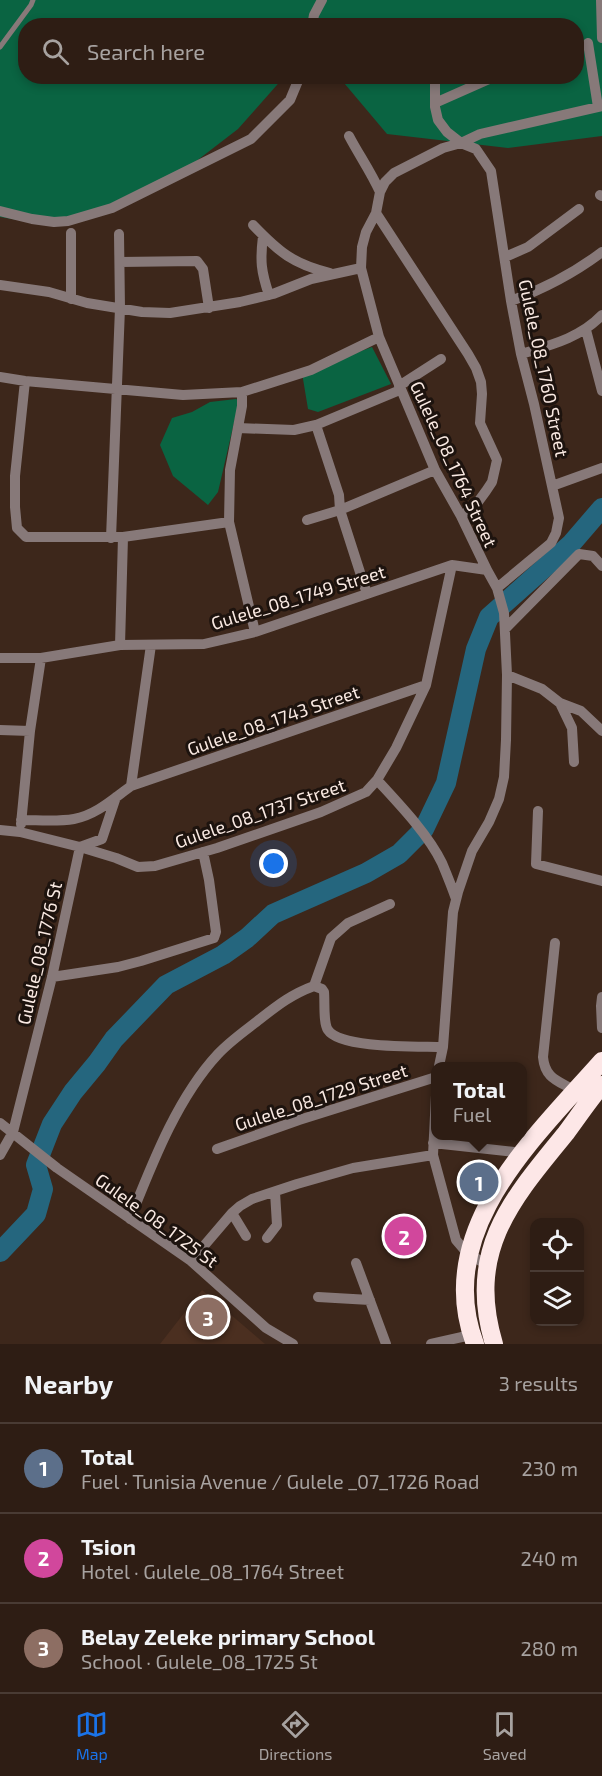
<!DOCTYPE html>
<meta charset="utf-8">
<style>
body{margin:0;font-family:"Exo 2",sans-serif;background:#3a2a22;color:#f1f3f6}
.controls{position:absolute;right:18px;bottom:18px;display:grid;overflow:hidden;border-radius:12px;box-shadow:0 3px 9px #0003}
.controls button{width:54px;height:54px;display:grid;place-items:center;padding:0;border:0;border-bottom:2px solid #493b34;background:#2e1d14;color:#f1f3f6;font:30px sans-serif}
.you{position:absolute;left:274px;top:864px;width:21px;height:21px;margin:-15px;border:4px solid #fff;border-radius:50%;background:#1a73e8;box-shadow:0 0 0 9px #1a73e833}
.badge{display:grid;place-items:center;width:39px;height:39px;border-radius:50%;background:#1a73e8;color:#fff;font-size:20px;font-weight:700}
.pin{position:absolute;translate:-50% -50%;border:3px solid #fff;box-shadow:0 2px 6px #0006}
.popup{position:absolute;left:431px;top:1062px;width:96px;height:78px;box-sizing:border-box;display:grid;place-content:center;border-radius:12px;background:#2e1d14;filter:drop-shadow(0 2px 4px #0005);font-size:20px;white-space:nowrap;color:#a7a2a0}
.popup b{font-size:22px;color:#f1f3f6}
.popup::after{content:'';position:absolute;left:50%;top:100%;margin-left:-12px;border:12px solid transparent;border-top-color:#2e1d14}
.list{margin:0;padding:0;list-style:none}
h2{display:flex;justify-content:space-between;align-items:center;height:78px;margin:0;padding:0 24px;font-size:26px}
h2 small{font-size:20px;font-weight:400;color:#a7a2a0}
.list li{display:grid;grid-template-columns:39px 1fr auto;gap:18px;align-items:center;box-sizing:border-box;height:90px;padding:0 24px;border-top:2px solid #493b34}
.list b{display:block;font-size:22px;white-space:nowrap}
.list p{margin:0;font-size:20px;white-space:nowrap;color:#a7a2a0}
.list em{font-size:20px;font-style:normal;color:#a7a2a0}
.icon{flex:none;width:33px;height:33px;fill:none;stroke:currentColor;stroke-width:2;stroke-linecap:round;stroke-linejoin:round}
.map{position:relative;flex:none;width:602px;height:1344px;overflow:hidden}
.search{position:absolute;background:#2e1d14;box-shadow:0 3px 9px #0003;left:18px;right:18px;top:18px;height:66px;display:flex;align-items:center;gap:15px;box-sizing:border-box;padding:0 21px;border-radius:24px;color:#a7a2a0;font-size:22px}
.sheet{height:348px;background:#2e1d14}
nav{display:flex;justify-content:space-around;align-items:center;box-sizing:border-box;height:84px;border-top:2px solid #493b34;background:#2e1d14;font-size:16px;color:#a7a2a0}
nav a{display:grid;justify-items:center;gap:3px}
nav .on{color:#1a73e8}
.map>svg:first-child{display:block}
</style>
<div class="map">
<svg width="602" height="1344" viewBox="0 0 602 1344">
<rect width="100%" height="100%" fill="#3d271b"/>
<path fill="#4b2f20" d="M202,1290l63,54h-105z"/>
<path fill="#0a6442" d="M0,0h602v136l-94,12 -121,-14 -48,-57 237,-1v-50h-550v50l258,1 -46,52 -78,60 -112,36 -48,-8z
M372,347l19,37 -73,28 -10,-3 -6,-36z
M236,399l3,2 -21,91 -10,13 -35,-29 -13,-31 12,-27 20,-6 18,-10z"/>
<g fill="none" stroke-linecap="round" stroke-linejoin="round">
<path stroke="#25667e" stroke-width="20" d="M0,1252l36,-38 7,-25 -7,-24 16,-41 21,-32 24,-29 17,-24 52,-54 57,-30 24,-17 26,-24 93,-41 33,-19 25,-25 22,-46 30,-134 13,-32 82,-73 31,-36"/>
<path stroke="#877979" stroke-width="5" d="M0,47l31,-42 2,-5"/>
<path stroke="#877979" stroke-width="10" d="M601,0l1,38
M312,26l2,-11 8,-15
M588,43l10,64
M435,76v31l3,13 9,12 14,11 15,6 15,22 20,130 10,53 13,50 25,114 -3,15 -5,10 -54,45
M435,103l61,-27
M349,136c10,19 22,36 31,56
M600,195l2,1
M0,211l32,8 22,3 14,-1 44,-13 139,-69 39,-39 10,-24
M376,213l92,141 8,14 5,14 1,12 -2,29 17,37 -5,22 -6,9 -11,15 -14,10
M253,225c26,27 40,39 77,48
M71,233v66
M263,236c-3,25 -2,35 6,59
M505,257l23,-10 51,-38
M120,262l77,-1 6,8 6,39
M0,285l49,7 38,11 55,9 28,1 70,-11 33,-8 38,-15 50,-11
M511,301c35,-13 62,-27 91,-49
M586,330l16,61
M521,354c30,-9 59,-16 81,-39
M0,377l25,4 158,14 59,-3 69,-22 68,-33
M25,381l-10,95v31l2,21 9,9h97l106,-15
M399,386l42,-27
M242,392v14l-12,64 -1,52 26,110
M238,428l56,2 22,-5 84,-35
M552,486l50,-18
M307,520l33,-10 -1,-15 -23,-70
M111,538l9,-230 -1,-74
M367,594l-27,-84 95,-40
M505,629l74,-75 14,2 9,10
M120,645l3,-108
M0,658h41l79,-13 84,-1 51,-12 197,-67 35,5
M507,675l35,14 18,14 21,8 21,20
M560,703l12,25 2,34
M0,730l30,1
M377,780c22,24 51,54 65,83 5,12 10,24 14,36
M131,786l20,-141
M538,811l-2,53 66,17
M21,820c17,0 36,2 53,-1 22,-4 39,-20 57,-33l295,-101
M21,824l9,-93 11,-73
M0,830l20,2 60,15 36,11 22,9 17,-1 62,-18 104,-36 45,-20 11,-12 19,-32 30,-63 26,-120
M80,847l22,-8 14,-42
M555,943l-12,114c2,23 17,24 34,35
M52,977l66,-10 23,-6 73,-23 2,-6 -7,-52 -6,-28
M314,986l8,3 2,3c1,9 -1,31 4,38 12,19 93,16 115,17
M314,986l17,-48 17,-15 42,-19
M602,997l-1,9 1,22
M439,1066l4,-19 10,-135 5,-20 14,-41 17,-29 10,-23 5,-22 2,-37 1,-65 -3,-62 -7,-25 -10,-18 -26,-54 -26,-46 -56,-133 -18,-69 1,-21 4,-15 10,-19 4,-21 5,-10 9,-9 49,-25 18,-5 19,-9 122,-28
M436,1095l-3,60 23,85 12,14 20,11
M0,1123l57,45 134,93 75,67 27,16
M433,1143l90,10
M217,1149l82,-29 137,-43
M0,1155l13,-23 39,-155 28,-130
M232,1213l14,23
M130,1219c22,-55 47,-121 88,-165 12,-13 28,-24 42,-35 18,-14 32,-25 54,-33
M267,1238l10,-13 -2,-33
M191,1261l41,-48 8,-7 12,-7 45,-15 56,-16 80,-13
M356,1263l30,81
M318,1297l52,3
M431,1344l40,-9"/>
<path stroke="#fde7e7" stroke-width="18" d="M475,1344c-43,-113 59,-206 127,-283
M494,1344c-28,-93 17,-144 72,-211 12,-16 23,-33 36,-48"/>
</g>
<g text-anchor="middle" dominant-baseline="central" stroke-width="6" stroke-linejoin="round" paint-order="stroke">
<g font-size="18" fill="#faeae3" stroke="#1d130e">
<text transform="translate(544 368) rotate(78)">Gulele_08_1760 Street</text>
<text transform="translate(454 464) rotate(65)">Gulele_08_1764 Street</text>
<text transform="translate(298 597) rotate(-17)">Gulele_08_1749 Street</text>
<text transform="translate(273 720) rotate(-19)">Gulele_08_1743 Street</text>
<text transform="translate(260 813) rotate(-19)">Gulele_08_1737 Street</text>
<text transform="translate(39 953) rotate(-77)">Gulele_08_1776 St</text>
<text transform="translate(321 1097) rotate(-18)">Gulele_08_1729 Street</text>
<text transform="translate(157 1220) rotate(36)">Gulele_08_1725 St</text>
</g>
</g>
</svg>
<div class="controls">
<button><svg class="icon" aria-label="locate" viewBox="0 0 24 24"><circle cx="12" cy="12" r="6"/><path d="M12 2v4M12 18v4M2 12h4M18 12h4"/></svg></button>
<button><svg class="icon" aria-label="layers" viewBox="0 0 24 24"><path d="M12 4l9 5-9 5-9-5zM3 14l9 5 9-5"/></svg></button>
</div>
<div class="you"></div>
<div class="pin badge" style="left:479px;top:1182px;background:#5c6f8a">1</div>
<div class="popup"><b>Total</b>Fuel</div>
<div class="pin badge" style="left:404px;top:1236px;background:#d1479c">2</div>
<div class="pin badge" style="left:208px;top:1317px;background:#8d6e63">3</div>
<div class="search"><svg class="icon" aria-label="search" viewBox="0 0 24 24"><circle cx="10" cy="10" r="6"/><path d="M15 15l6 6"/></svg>Search here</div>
</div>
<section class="sheet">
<h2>Nearby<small>3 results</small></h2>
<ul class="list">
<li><span class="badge" style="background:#5c6f8a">1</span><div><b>Total</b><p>Fuel · Tunisia Avenue / Gulele _07_1726 Road</p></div><em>230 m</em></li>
<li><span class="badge" style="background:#d1479c">2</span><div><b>Tsion</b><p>Hotel · Gulele_08_1764 Street</p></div><em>240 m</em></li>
<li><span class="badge" style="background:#8d6e63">3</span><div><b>Belay Zeleke primary School</b><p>School · Gulele_08_1725 St</p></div><em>280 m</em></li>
</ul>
</section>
<nav>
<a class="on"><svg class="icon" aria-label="map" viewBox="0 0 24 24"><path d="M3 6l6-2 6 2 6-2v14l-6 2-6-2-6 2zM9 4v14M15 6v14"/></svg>Map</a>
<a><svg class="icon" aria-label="directions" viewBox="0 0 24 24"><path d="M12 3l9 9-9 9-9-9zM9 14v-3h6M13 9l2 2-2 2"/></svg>Directions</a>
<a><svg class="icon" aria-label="saved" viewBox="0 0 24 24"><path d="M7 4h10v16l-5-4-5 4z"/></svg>Saved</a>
</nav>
